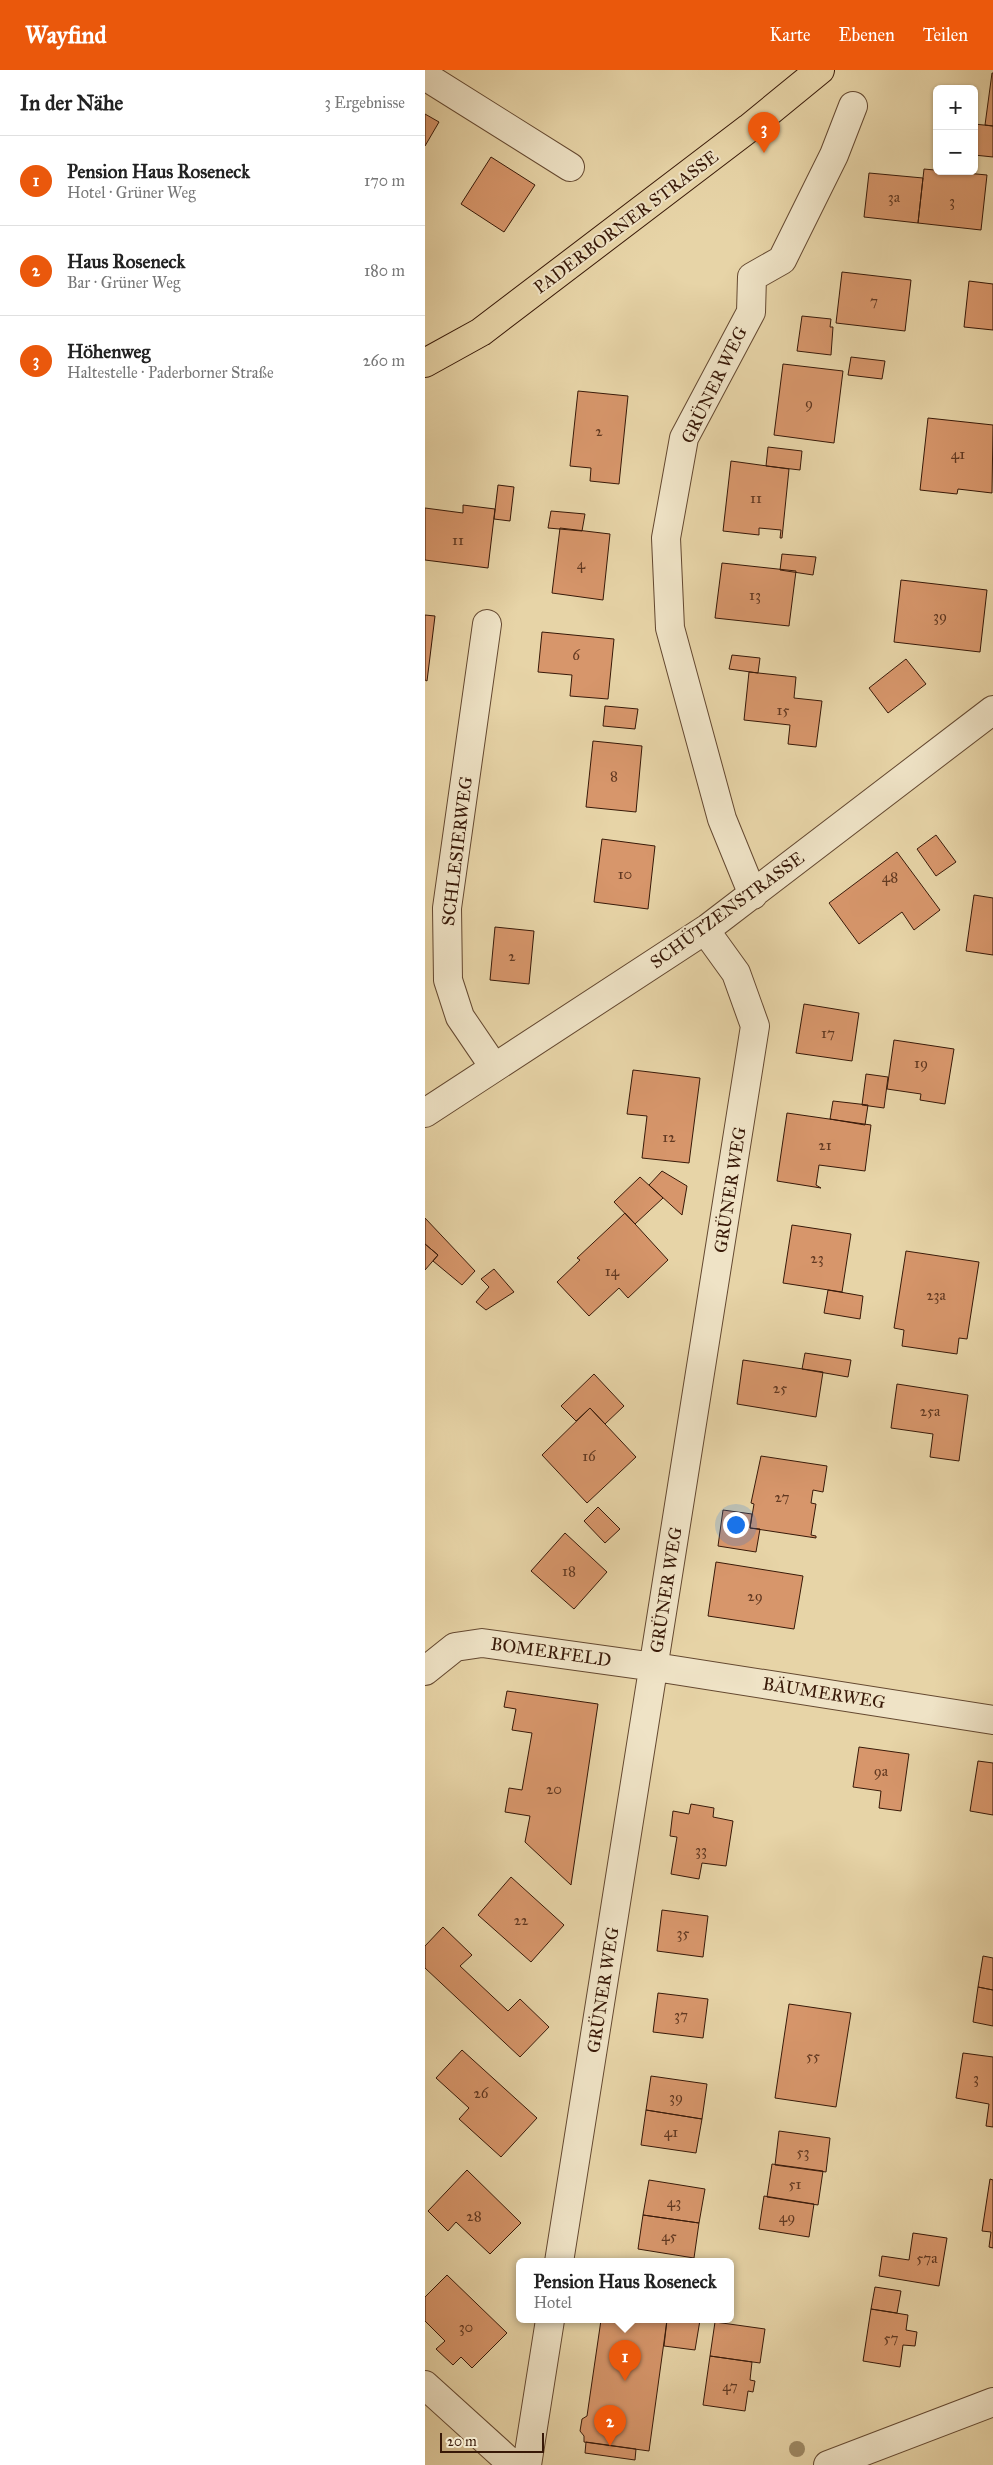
<!DOCTYPE html>
<html lang="de">
<meta charset="utf-8">
<style>
body{margin:0;font-family:"IM FELL Great Primer",serif;background:#f2f2f2;color:#222}
.controls{position:absolute;right:15px;top:15px;display:grid;overflow:hidden;border-radius:8px;box-shadow:0 1px 4px #0004}
.controls button{width:45px;height:45px;display:grid;place-items:center;padding:0;border:0;border-bottom:1px solid #e0e0e0;background:#fff;color:#222;font:25px sans-serif}
.scale{position:absolute;left:15px;bottom:12px;width:104px;box-sizing:border-box;padding-left:5px;border:2px solid #381908;border-top:0;font-size:14px;line-height:18px;white-space:nowrap;color:#381908;-webkit-text-stroke:4px #efe3c6;paint-order:stroke}
.you{position:absolute;left:310px;top:1454px;width:18px;height:18px;margin:-12px;border:4px solid #fff;border-radius:50%;background:#1a73e8;box-shadow:0 0 0 8px #1a73e833}
.badge{display:grid;place-items:center;width:32px;height:32px;border-radius:50%;background:#ea580c;color:#fff;font-size:16px;font-weight:700}
.pin{position:absolute;translate:-50% -41px;filter:drop-shadow(0 1px 2px #0008)}
.pin::after{content:'';position:absolute;top:26px;width:18px;height:15px;background:inherit;clip-path:polygon(0 0,100% 0,50% 100%)}
.popup{position:absolute;left:91px;top:2188px;width:218px;height:65px;box-sizing:border-box;display:grid;place-content:center;border-radius:8px;background:#fff;filter:drop-shadow(0 1px 4px #0005);font-size:16px;white-space:nowrap;color:#767676}
.popup b{font-size:19px;color:#222}
.popup::after{content:'';position:absolute;left:50%;top:100%;margin-left:-10px;border:10px solid transparent;border-top-color:#fff}
.list{margin:0;padding:0;list-style:none}
h2{display:flex;justify-content:space-between;align-items:center;height:65px;margin:0;padding:0 20px;font-size:21px}
h2 small{font-size:16px;font-weight:400;color:#767676}
.list li{display:grid;grid-template-columns:32px 1fr auto;gap:15px;align-items:center;box-sizing:border-box;height:90px;padding:0 20px;border-top:1px solid #e0e0e0}
.list b{display:block;font-size:19px;white-space:nowrap}
.list p{margin:0;font-size:16px;white-space:nowrap;color:#767676}
.list em{font-size:16px;font-style:normal;color:#767676}
.map{position:relative;flex:none;width:568px;height:2395px;overflow:hidden}
header{display:flex;align-items:center;gap:30px;box-sizing:border-box;height:70px;padding:0 25px;background:#ea580c;color:#fff}
header strong{font-size:24px}
nav{display:flex;gap:28px;margin-inline-start:auto;font-size:18px}
main{display:flex}
aside{flex:1;background:#fff}
.map>svg:first-child{display:block}
</style>
<header>
<strong>Wayfind</strong>
<nav><a>Karte</a><a>Ebenen</a><a>Teilen</a></nav>
</header>
<main>
<aside>
<h2>In der Nähe<small>3 Ergebnisse</small></h2>
<ul class="list">
<li><span class="badge">1</span><div><b>Pension Haus Roseneck</b><p>Hotel · Grüner Weg</p></div><em>170 m</em></li>
<li><span class="badge">2</span><div><b>Haus Roseneck</b><p>Bar · Grüner Weg</p></div><em>180 m</em></li>
<li><span class="badge">3</span><div><b>Höhenweg</b><p>Haltestelle · Paderborner Straße</p></div><em>260 m</em></li>
</ul>
</aside>
<div class="map">
<svg width="568" height="2395" viewBox="0 0 568 2395">
<rect width="100%" height="100%" fill="#e7d4a7"/>
<filter id="stains"><feTurbulence type="fractalNoise" baseFrequency=".004" numOctaves="4"/><feColorMatrix values="0 0 0 0 .2 0 0 0 0 .09 0 0 0 0 .02 0 0 0 .5 -.17"/></filter>
<radialGradient id="worn" r=".72"><stop offset=".6" stop-color="#630" stop-opacity="0"/><stop offset="1" stop-color="#630" stop-opacity=".3"/></radialGradient>
<path fill="#d7966b" stroke="#381908" d="M567,3h1v53l-8,-1z
M0,44l14,8 -14,24z
M549,54l19,2v31l-19,-2z
M66,87l44,28 -31,47 -43,-28z
M499,99l63,6 -6,55 -63,-7z
M444,103l54,5 -5,45 -54,-6z
M417,202l69,8 -6,51 -69,-8z
M544,211l24,3v46l-29,-3z
M377,246l29,3 -1,8h3l-2,28 -34,-4z
M426,287l34,4 -3,18 -34,-4z
M358,294l60,7 -9,72 -60,-8z
M153,321l50,5 -9,88 -29,-3 1,-13 -21,-2z
M503,348l65,7 -1,68 -34,-4 -1,5 -37,-4z
M343,377l34,4 -2,19 -34,-4z
M306,391l58,8 -7,69h-2l1,-8 -22,-2v7l-36,-4z
M73,415l16,2 -4,34 -16,-2z
M38,435l32,4 -7,59 -63,-8v-52l38,5z
M126,441l34,3 -3,17 -34,-3z
M135,458l50,6 -7,66 -51,-7z
M357,484l34,3 -3,18 -33,-5z
M297,493l74,8 -7,55 -74,-8z
M476,510l86,10 -7,62 -86,-10z
M0,545l10,1 -8,65 -2,-1z
M117,562l72,7 -6,60 -38,-3 2,-21 -34,-3z
M307,585l28,3 -2,15 -29,-4z
M481,589l20,25 -38,29 -19,-25z
M324,602l47,5 -2,21 28,3 -6,46 -28,-3 2,-19 -46,-5z
M180,636l33,3 -3,20 -32,-3z
M168,671l49,5 -6,66 -50,-5z
M511,765l20,27 -20,14 -19,-27z
M177,769l53,7 -7,63 -54,-7z
M472,782l43,58 -26,20 -12,-18 -43,32 -30,-41z
M549,825l19,3v57l-27,-4z
M70,857l39,4 -5,53 -39,-4z
M379,934l55,9 -7,48 -56,-8z
M469,970l60,9 -9,55 -25,-4 1,-6 -34,-5z
M208,1000l67,8 -11,85 -47,-5 5,-42 -20,-2z
M441,1004l22,3 -4,31 -22,-3z
M408,1031l35,4 -3,20 -35,-6z
M362,1043l84,12 -6,46 -46,-6 -3,20 5,3 -44,-7z
M237,1101l25,15 -5,29 -33,-30z
M215,1107l23,21 -28,26 -21,-22z
M200,1143l43,47 -40,38 -9,-10 -30,28 -32,-34 23,-22 -3,-2z
M0,1148l50,53 -13,14 -29,-24 5,-6 -13,-11z
M367,1155l59,9 -9,58 -59,-9z
M0,1174l13,11 -13,15z
M481,1181l73,11 -12,77 -8,-1 -2,16 -55,-8 2,-16 -10,-2z
M69,1199l20,23 -28,18 -10,-8 13,-15 -8,-8z
M403,1220l35,6 -3,23 -36,-6z
M380,1283l46,7 -3,17 -46,-8z
M318,1290l80,12 -7,45 -79,-13z
M169,1304l30,32 -19,18 -15,-16 -14,13 -15,-15z
M472,1314l71,11 -9,66 -29,-4 3,-23 -42,-6z
M165,1338l46,49 -49,46 -45,-48z
M336,1386l66,10 -4,26 -10,-2 -2,13 5,1 -5,31 5,1v2l-66,-10 4,-24 -3,-1z
M173,1437l22,22 -15,14 -21,-22z
M298,1440l29,4 -2,14 10,1 -4,23 -38,-6z
M140,1463l42,39 -33,37 -43,-38z
M291,1492l87,14 -9,53 -86,-13z
M82,1621l91,13 -27,181 -46,-43 5,-26 -25,-4 4,-24 13,2 10,-57 -20,-3 4,-21 -12,-2z
M434,1677l50,7 -8,57 -22,-3 2,-17 -28,-4z
M553,1691l15,2v52l-23,-4z
M266,1734l23,4 -1,9 20,4 -7,45 -24,-3 -3,16 -28,-5 6,-37 -7,-1 3,-25 16,3z
M86,1807l53,48 -33,37 -53,-47z
M237,1840l46,6 -5,41 -46,-6z
M18,1857l29,28 -12,11 48,45 12,-12 29,28 -29,30 -95,-89v-22z
M558,1886l10,2v32l-15,-3z
M553,1917l15,3v36l-20,-4z
M233,1923l50,6 -5,39 -50,-6z
M364,1934l62,9 -15,94 -61,-9z
M37,1980l75,68 -36,39 -42,-38 10,-11 -33,-30z
M538,1983l30,4v70l-7,-1 3,-22 -33,-6z
M226,2006l56,8 -5,35 -56,-9z
M221,2040l56,9 -6,34 -55,-8z
M354,2061l51,7 -4,34 -51,-7z
M347,2094l51,7 -5,34 -51,-8z
M42,2100l54,53 -31,31 -34,-32 -8,9 -20,-20z
M565,2109l3,1v68l-4,-1 2,-15 -9,-1z
M224,2110l56,9 -6,34 -56,-8z
M339,2126l50,8 -5,33 -50,-8z
M218,2145l56,8 -5,35 -56,-9z
M488,2163l34,5 -8,48 -60,-10 3,-20 27,4z
M22,2205l60,58 -35,35 -11,-11 -8,8 -17,-16 9,-8 -20,-20v-24z
M450,2217l26,4 -4,22 -26,-4z
M446,2239l37,6 -2,15 11,2 -2,14 -12,-1 -3,22 -37,-6z
M176,2250h66l-18,131 -65,-9v-6l-4,-5 2,-12 5,-3z
M242,2250h33l-5,30 -31,-4z
M290,2252l50,7 -5,34 -50,-7z
M285,2286l42,6 -2,18 5,1 -2,11 -5,-1 -3,20 -42,-6z
M161,2372l50,7 -1,11 -50,-7z"/>
<g fill="none" stroke-linecap="round" stroke-linejoin="round">
<defs>
<path id="minor" d="M0,6l145,91
M62,554l-40,284 1,72 12,37 34,50
M328,825l-31,-76 -52,-191 -4,-90 18,-100 67,-126 1,-35 30,-17 52,-105 19,-49
M0,1043l283,-185 285,-218
M0,1601l30,-24 27,-4 173,24 338,53
M134,2192l196,-1236 -19,-53 -31,-43
M0,2315l86,78 7,2
M102,2395l23,-145
M403,2395l165,-63"/>
<path id="major" d="M0,293l56,-31 268,-204 71,-58"/>
</defs>
<use href="#minor" stroke="#644830" stroke-width="30"/>
<use href="#major" stroke="#381908" stroke-width="30"/>
<use href="#minor" stroke="#efe3c6" stroke-width="28"/>
<use href="#major" stroke="#e7d4a7" stroke-width="28"/>
</g>
<circle fill="#9d8864" cx="372" cy="2379" r="8"/>
<g text-anchor="middle" dominant-baseline="central" stroke-width="4" stroke-linejoin="round" paint-order="stroke">
<g font-size="15" fill="#603821">
<text x="469" y="127">3a</text>
<text x="527" y="131">3</text>
<text x="449" y="231">7</text>
<text x="384" y="333">9</text>
<text x="174" y="361">2</text>
<text x="533" y="384">41</text>
<text x="331" y="428">11</text>
<text x="33" y="470">11</text>
<text x="156" y="494">4</text>
<text x="330" y="525">13</text>
<text x="515" y="546">39</text>
<text x="151" y="585">6</text>
<text x="358" y="640">15</text>
<text x="189" y="706">8</text>
<text x="200" y="804">10</text>
<text x="465" y="807">48</text>
<text x="87" y="886">2</text>
<text x="403" y="963">17</text>
<text x="496" y="993">19</text>
<text x="244" y="1067">12</text>
<text x="400" y="1075">21</text>
<text x="392" y="1188">23</text>
<text x="187" y="1201">14</text>
<text x="511" y="1225">23a</text>
<text x="355" y="1318">25</text>
<text x="505" y="1341">25a</text>
<text x="164" y="1386">16</text>
<text x="357" y="1427">27</text>
<text x="144" y="1501">18</text>
<text x="330" y="1526">29</text>
<text x="456" y="1701">9a</text>
<text x="129" y="1719">20</text>
<text x="276" y="1780">33</text>
<text x="96" y="1850">22</text>
<text x="258" y="1863">35</text>
<text x="256" y="1945">37</text>
<text x="388" y="1986">55</text>
<text x="551" y="2008">3</text>
<text x="56" y="2023">26</text>
<text x="251" y="2027">39</text>
<text x="246" y="2062">41</text>
<text x="378" y="2082">53</text>
<text x="370" y="2114">51</text>
<text x="249" y="2132">43</text>
<text x="49" y="2146">28</text>
<text x="362" y="2147">49</text>
<text x="244" y="2166">45</text>
<text x="502" y="2188">57a</text>
<text x="41" y="2257">30</text>
<text x="466" y="2268">57</text>
<text x="305" y="2316">47</text>
</g>
<g font-size="18" fill="#381908" stroke="#efe3c6">
<text transform="translate(201 152) rotate(-37)">PADERBORNER STRASSE</text>
<text transform="translate(289 315) rotate(-64)">GRÜNER WEG</text>
<text transform="translate(32 781) rotate(-83)">SCHLESIERWEG</text>
<text transform="translate(302 840) rotate(-36)">SCHÜTZENSTRASSE</text>
<text transform="translate(305 1120) rotate(-81)">GRÜNER WEG</text>
<text transform="translate(241 1520) rotate(-81)">GRÜNER WEG</text>
<text transform="translate(126 1582) rotate(8)">BOMERFELD</text>
<text transform="translate(399 1623) rotate(9)">BÄUMERWEG</text>
<text transform="translate(178 1920) rotate(-81)">GRÜNER WEG</text>
</g>
</g>
<rect width="100%" height="100%" filter="url(#stains)"/>
<rect width="100%" height="100%" fill="url(#worn)"/>
</svg>
<div class="controls">
<button>+</button>
<button>−</button>
</div>
<div class="scale">20 m</div>
<div class="you"></div>
<div class="pin badge" style="left:200px;top:2311px">1</div>
<div class="popup"><b>Pension Haus Roseneck</b>Hotel</div>
<div class="pin badge" style="left:185px;top:2376px">2</div>
<div class="pin badge" style="left:339px;top:83px">3</div>
</div>
</main>
